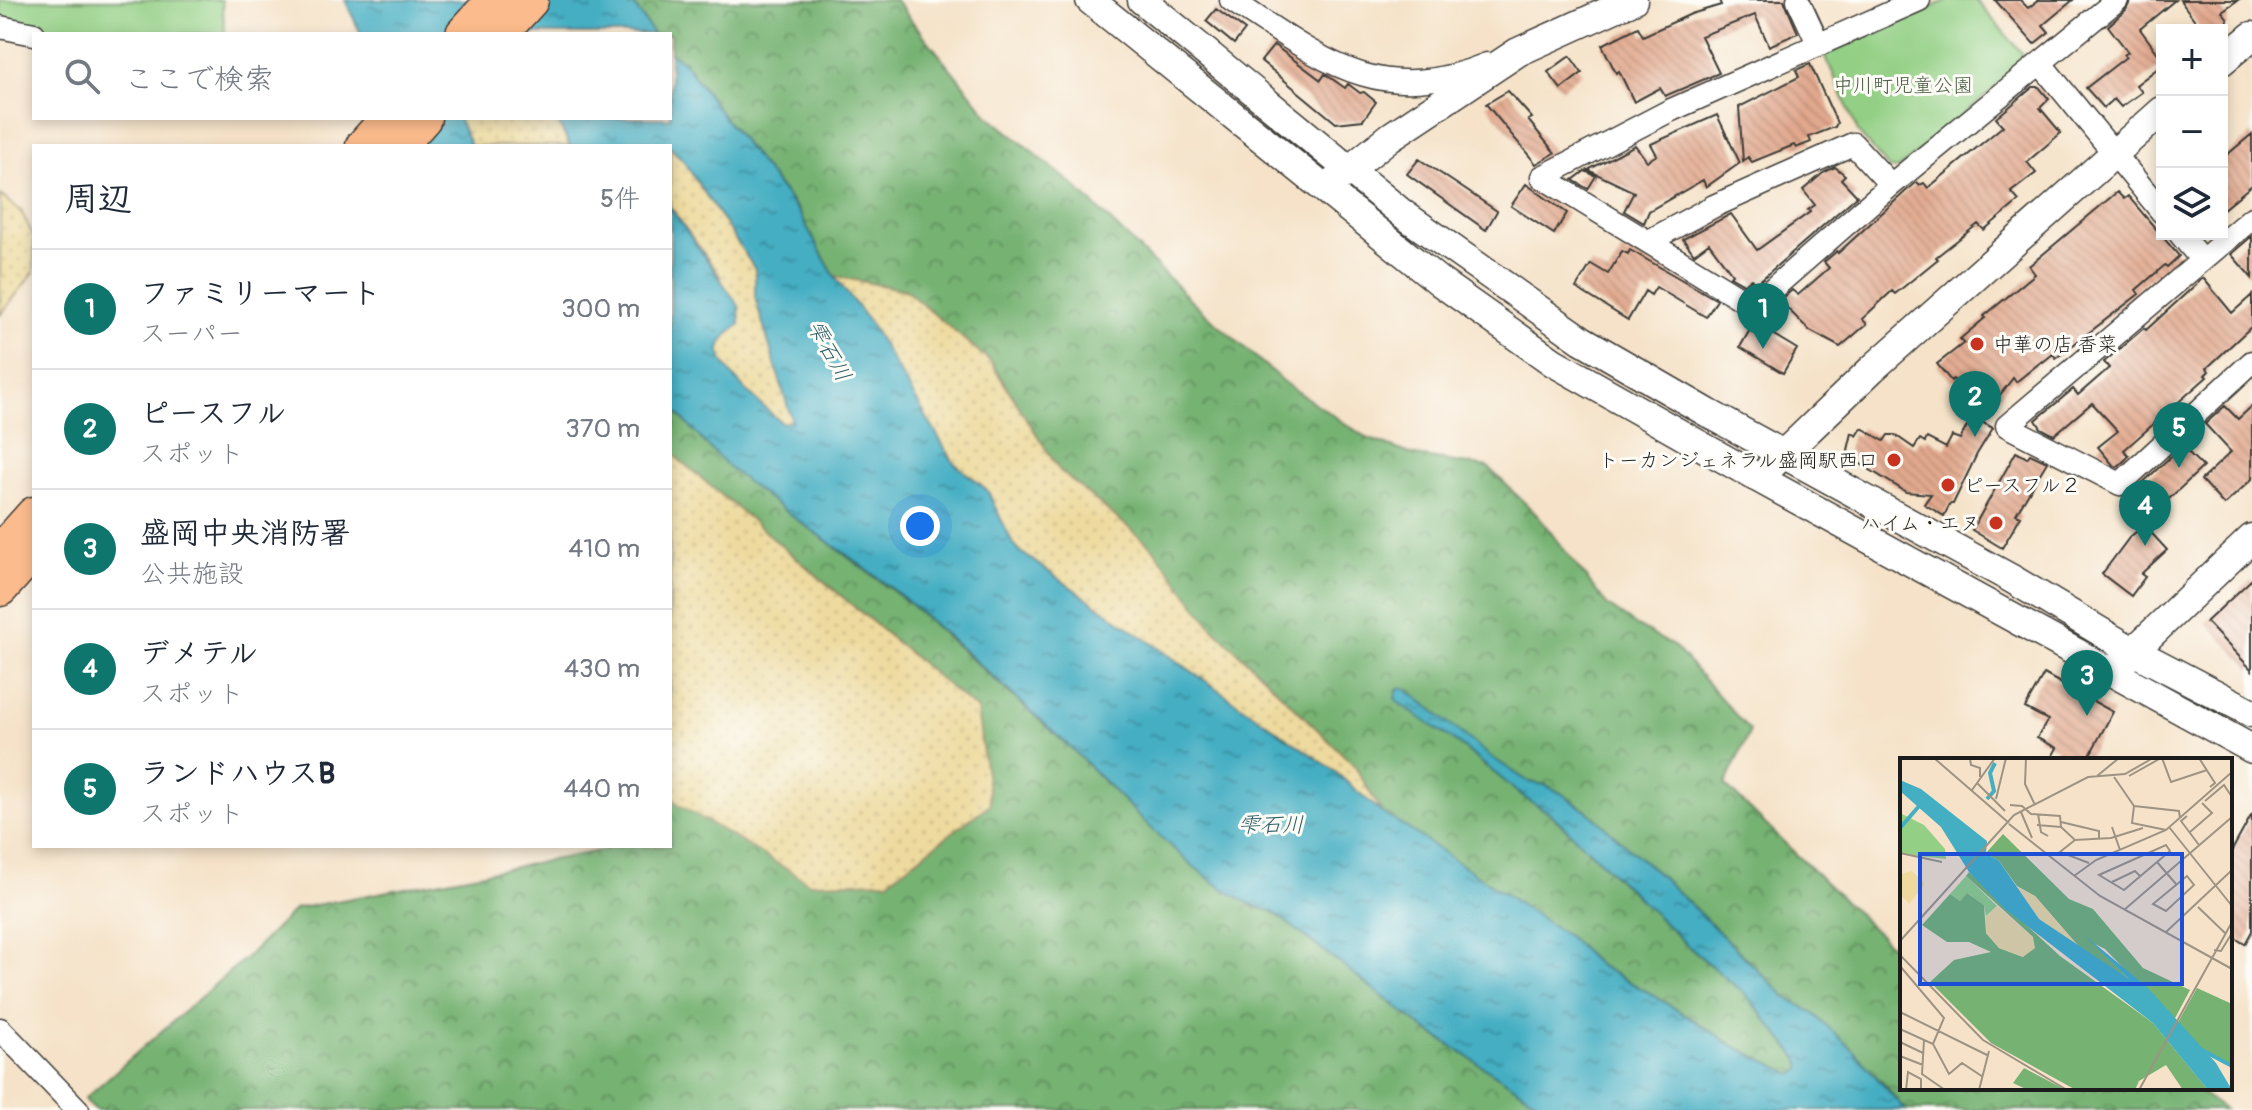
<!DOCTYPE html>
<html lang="ja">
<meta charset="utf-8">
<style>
body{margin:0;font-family:Pangolin,"Klee One",sans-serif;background:#f6f6f7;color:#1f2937}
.controls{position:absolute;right:24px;top:24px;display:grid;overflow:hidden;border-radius:0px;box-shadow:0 4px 12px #0003}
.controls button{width:72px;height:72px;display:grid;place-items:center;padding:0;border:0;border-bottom:2px solid #e0e1e3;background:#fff;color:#1f2937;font:40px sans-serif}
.you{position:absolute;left:920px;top:526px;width:28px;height:28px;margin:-20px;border:6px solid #fff;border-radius:50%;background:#1a73e8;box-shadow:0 0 0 12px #1a73e833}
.badge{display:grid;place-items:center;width:52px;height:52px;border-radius:50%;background:#0f766e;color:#fff;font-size:26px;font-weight:700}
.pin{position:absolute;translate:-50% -66px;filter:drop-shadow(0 2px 4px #0008)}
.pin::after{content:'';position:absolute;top:42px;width:28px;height:24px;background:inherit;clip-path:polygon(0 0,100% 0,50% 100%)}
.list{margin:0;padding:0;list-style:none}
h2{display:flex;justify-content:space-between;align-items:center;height:104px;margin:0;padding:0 32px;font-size:34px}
h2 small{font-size:26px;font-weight:400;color:#747a83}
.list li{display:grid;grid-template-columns:52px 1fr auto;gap:24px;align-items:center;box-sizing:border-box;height:120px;padding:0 32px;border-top:2px solid #e0e1e3}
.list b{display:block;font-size:30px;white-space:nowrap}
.list p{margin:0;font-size:26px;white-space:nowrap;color:#747a83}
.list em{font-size:26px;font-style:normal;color:#747a83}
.icon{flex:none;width:44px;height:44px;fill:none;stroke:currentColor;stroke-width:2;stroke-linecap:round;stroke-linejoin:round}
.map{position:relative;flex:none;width:2252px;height:1110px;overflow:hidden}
.search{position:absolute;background:#fff;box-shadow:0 4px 12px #0003;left:32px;top:32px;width:640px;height:88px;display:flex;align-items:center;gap:20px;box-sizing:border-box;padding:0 28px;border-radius:0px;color:#747a83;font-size:30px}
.panel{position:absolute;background:#fff;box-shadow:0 4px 12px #0003;left:32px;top:144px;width:640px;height:704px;border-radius:0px}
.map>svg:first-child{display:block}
</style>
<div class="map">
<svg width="2252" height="1110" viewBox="0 0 2252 1110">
<defs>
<pattern id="forest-crowns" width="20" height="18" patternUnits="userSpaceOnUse" patternTransform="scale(2)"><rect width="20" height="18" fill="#76b272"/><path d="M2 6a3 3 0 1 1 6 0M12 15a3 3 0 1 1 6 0" fill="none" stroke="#60905d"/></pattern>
<pattern id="sand-dots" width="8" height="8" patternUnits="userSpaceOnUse" patternTransform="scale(2)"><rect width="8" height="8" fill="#eeda9e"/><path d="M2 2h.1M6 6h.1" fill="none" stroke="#ccba88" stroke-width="1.8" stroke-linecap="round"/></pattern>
<pattern id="water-ripples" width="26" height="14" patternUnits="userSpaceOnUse" patternTransform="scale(2)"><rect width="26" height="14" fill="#44aec3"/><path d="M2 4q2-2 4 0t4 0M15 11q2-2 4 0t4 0" fill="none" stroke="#388d9e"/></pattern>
<pattern id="building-back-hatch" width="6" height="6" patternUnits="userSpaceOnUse" patternTransform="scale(2)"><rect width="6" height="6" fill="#e1a88d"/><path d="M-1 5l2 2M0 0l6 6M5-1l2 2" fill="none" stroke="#c09079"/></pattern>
</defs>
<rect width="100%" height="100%" fill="#fdfcf7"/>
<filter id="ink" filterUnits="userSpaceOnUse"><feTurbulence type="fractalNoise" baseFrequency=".0125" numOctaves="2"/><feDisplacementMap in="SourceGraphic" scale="16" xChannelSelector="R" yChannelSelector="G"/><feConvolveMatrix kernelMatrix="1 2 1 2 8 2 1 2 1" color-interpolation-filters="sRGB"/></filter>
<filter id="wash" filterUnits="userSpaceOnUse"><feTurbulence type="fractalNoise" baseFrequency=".006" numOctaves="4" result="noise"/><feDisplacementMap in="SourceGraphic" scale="32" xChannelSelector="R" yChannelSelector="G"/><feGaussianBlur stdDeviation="1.8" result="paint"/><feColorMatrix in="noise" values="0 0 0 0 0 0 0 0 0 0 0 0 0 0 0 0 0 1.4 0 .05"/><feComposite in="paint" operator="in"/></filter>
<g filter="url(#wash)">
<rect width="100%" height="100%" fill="#f5e2c8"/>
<path fill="#93cf84" stroke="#587650" stroke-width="2" d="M0,0h222l3,34h-191l-34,-5z
M1948,0h28l52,60 -130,109 -9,-1 -31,-36 -33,-77z"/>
<path fill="url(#forest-crowns)" stroke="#496747" stroke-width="2" d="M631,0h264l94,116 88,72 120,118 88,77 82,55 49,18 72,11 50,49 69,89 30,21 38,21 75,84 -25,54 177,172v131h292l31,22h-320l-22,-27 -70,-70 -26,-15 -121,-117 -73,-65 -32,-23 -15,-8 -17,-3 -130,-79 61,42 68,55 22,13 138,133 59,50 54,66v8l-8,5 -57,-28 -86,-54 -52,-28 -28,-27 -163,-110 -25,-15 -28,-48 -141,-137 -60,-80 -93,-77 -70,-110 -85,-71 -71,-14 -36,-66 -73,-91 -41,-58 -14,-8v-19h-17z
M670,405l66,68 174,131 165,148 76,75 102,80 19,4 153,118 126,81h-1455l-12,-11 168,-147 43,-43 330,-63h45v-51l8,9 299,-94 -307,-258z"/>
<path fill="url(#sand-dots)" stroke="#857b5d" stroke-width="2" d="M458,118h98l14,28h-99z
M670,148l12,11 73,110v28l38,124 -11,2c-15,-13 -64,-53 -62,-74 2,-11 12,-18 19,-25l-20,-50 -49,-67z
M0,195l21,16 13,26v35l-34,43z
M834,276l71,14 85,71 70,110 93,77 60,80 141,137 28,48 -50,-44 -310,-216 -10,-11 -25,-52 -33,-27 -85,-141z
M670,452l307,258 13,94 -102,77 -78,2 -132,-79 -8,-9z"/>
<path fill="url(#water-ripples)" stroke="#306570" stroke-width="2" d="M345,0h286l22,34h-292z
M670,53l13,8 42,58 73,92 36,65 35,46 85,141 33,27 25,52 10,11 310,216 50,44 25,15 163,110 28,27 52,28 86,54 57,27 8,-4v-8l-54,-66 -59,-50 -138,-133 -22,-13 -68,-55 -61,-42 -4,-5 3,-10h7l85,68 39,26 17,3 15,8 32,23 73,65 121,117 26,15 40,37 52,60h-354l-126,-81 -153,-118c-63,-13 -148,-112 -196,-158 -53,-50 -108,-99 -163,-147 -55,-47 -119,-85 -175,-131 -25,-20 -46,-47 -68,-70v-198l69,99 1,18c-8,7 -18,14 -20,25 -2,21 47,61 62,74l10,-2 -37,-124v-28l-73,-110 -12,-13h-100l-14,-28h114z
M408,118h50l13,28h-48z"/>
<g id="blocks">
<path fill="url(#building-back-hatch)" d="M1719,0h65l14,33 -29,13 -14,-31 -54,21 18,37 -54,23 -5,-8 -26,14 -15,-31 -3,2 -14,-28 36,-18 5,9 48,-22 30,-9z
M1995,0h25l8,8 11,-8h34l-30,25 6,7 -15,12z
M2131,0h44l-35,29 22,30v6l-26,20 6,7 -21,15 -7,-8 -10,9 -18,-20 40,-31 -2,-2 4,-3 -20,-26 18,-16z
M2180,0h58l-16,11 6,8 -1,6 -6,5h-19z
M1216,9l29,21 -11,14 -28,-23z
M1274,45l47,35 4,-6 20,14 3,-4 12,9 4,-1 12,10 -13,18 -27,3 -75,-62z
M1570,56l12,17 -21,16 -13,-17z
M1810,64l27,59 -2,4 -26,10 2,5 -15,6 -2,-3 -42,17 -4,-5 -5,4 -4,-54 60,-30 -3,-7z
M2033,87h6l10,12 -9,9 21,25 -34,29 9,11 -25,19 8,9 -35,29 -6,-6 -42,33 2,2 -43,35 -3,-3 -30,28 5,5 -27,23 -30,-16 -24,-24v-2l-5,-5 11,-10 6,5 31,-27 -5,-6 13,-11 1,2 67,-61 12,-10 3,3 4,-2 4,5 75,-62 -7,-8z
M1508,91l24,27 -4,2 27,33 -19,11 -50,-60z
M1717,115l23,48 -34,24 -3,-7 -54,31 -5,12 -20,-12 10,-19 -46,-22 47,-25 12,16 10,-6 -6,-11z
M2252,134v51l-30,25v-51z
M1419,159l78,52 -11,19 -79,-56z
M1835,167l10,8 -4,4 16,17 -101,88 -5,-5 -7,5 -14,-8 2,-2 -23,-31 -15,11 -11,-15 48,-25 26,36 53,-38 -2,-2 7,-5 -12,-15 20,-17z
M1585,171l11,5 -8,13 -15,-9z
M1526,184l41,29 -13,21 -43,-28z
M2117,192l7,7 4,-3 51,60 -12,11 -2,-2 -29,25 3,4 -83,64 -3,-4 -10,8 -1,-1 -26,21 -3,-4 -23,30 -37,-29 -2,2 -14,-17 27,-21 -4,-4 25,-21 -1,-2 51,-42 -6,-8z
M2252,236v42l-21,-24z
M1630,250l87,50 -11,17 -50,-30 -5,8 -6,-4 -17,29 -52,-32 15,-24 17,10 14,-23 6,3z
M2203,278l29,35 20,-18v31l-45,42 2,3 -4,4 2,2 -83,73 5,6 -5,5 -7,6 -4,-2 -15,-18 20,-16 -26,-28 -38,32 -13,-7 -5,-8 37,-31 5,6 31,-27 -5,-6 40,-34 2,2z
M1754,323l43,26 -14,24 -43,-26z
M2225,406l13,13 14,-13v73l-28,26 -23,-25 30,-28 -26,-28z
M1972,417l21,11 -16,26 -24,50h-3l-6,12 -20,-12 7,-10 -25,-2 -55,-34 -3,-8 4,-17 5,3 5,-8 22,13 4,-6h7l19,13 6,-9 5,3 2,-4 19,10 6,-12 8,3z
M2182,446l21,21 -47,44 -20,-22z
M2016,452l11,6 3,-4 17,8 -31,52 5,2 -19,32 -30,-18z
M2144,525l23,25 -26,24 4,3 -14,19 -29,-22 27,-36z
M2252,579v91l-46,-48z
M2044,674l69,38 -26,48h-37l7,-12 -20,-10 11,-18 -23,-12z
M2252,814v117l-7,13 -15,-9v-81z"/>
</g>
</g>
<g filter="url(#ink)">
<use href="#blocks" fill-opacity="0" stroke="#3d3a36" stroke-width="2"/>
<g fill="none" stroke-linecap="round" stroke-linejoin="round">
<defs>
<path id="minor" d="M1231,0c89,58 146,109 256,64
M1798,0l20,43
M0,27l34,7
M2041,64l121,148
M1542,177l211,129 138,-121 226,-185
M1542,177l127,-66 250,-111
M2252,218l-245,208 113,58 132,-122
M2180,234l21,25
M1649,241l65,-35 139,-62 38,41
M0,1029l78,81"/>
<path id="tertiary" d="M1090,0l350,282 113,80 205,116 494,271
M1142,0l261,214 179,126 126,73 304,166 121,72 119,62
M2222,61l30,-25
M1334,182l56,-45 128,-85 115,-52
M1770,467l102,-98 290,-258
M2121,663l131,-125"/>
<path id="primary" d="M464,34l31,-34
M499,34l31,-34
M364,146l25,-28
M398,146l25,-28
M0,553l34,-38
M0,588l34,-38"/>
</defs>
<use href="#minor" stroke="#3d3a36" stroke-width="25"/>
<use href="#tertiary" stroke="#3d3a36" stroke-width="31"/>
<use href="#primary" stroke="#3d3a36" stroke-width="39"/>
<use href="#minor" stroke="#fff" stroke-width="22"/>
<use href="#tertiary" stroke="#fff" stroke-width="28"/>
<use href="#primary" stroke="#fbbb8c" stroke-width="36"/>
</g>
</g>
<g fill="#c8321e" stroke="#fdfcf7" stroke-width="3">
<circle cx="1977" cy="344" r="8"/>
<circle cx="1894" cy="460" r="8"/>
<circle cx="1948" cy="485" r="8"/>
<circle cx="1996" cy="523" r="8"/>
</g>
<g text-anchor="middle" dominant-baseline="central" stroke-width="6" stroke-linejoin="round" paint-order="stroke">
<g font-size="20" fill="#465b40" stroke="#fdfcf7">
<text x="1903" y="85">中川町児童公園</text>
</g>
<g font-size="20" fill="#1c1c1c" stroke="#fdfcf7" text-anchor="start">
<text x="1993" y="344">中華の店 香菜</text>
<text x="1878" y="460" text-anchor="end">トーカンジェネラル盛岡駅西口</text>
<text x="1964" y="485">ピースフル２</text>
<text x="1980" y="523" text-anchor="end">ハイム・エヌ</text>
</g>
<g font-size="22" font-style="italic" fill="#2e5e67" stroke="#fdfcf7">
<text transform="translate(829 351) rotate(61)">雫石川</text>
<text x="1271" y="825">雫石川</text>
</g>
</g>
<g transform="translate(1900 758)">
<rect width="332" height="332" fill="#f5e2c8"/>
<path d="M0,55l24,12 21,24 1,10 -46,-5zM66,118l31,30 -11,10 -2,-11 -17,-12 -7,8 -10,-7z" fill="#93cf84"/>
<path d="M103,76l66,65 24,10 50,59 47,22 -16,30 -69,-71 -12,-6 36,36 -48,-30 -46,-53 -18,-10 -18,-25 -13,-8zM69,114l91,84 93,67 55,67h-25l-17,-25 -27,16 -4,9h-59l-85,-47 -61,-61 24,-22 37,-8 -22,-10h-22l-25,-17 28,-31 10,7 7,-8 17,12 2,28 13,15 24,9 10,-20 -67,-61zM297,230l35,16v61l-28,-15 -27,-26zM124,310l42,22h-38l-15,-7z" fill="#76b272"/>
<path d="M12,113l13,13 -16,20 -9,-10v-20zM117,129l18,9 46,53 -42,-30zM97,148l36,31 2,11 -12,9 -24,-9 -13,-15v-17z" fill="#eeda9e"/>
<path d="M0,22l21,9 66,52 -1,12 13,8 40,58 90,60 -46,-45 64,53 69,76 16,27h-24l-55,-67 -148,-114 -36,-37 -28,-45 -41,-36z" fill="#44aec3"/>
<path fill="none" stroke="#44aec3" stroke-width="4" d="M87,41l7,-8 -4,-18 5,-10M0,70l20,-23M300,291l32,17"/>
<path fill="none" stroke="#9e9383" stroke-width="2" d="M34,0l75,65M70,0l1,7 9,3v9M126,0l-1,26 10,21M262,0l9,24 36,-12M299,0l16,25 -5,4M197,18l22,-18M229,18l32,-18M214,19l20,29 -2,17 34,7M77,25l28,28M72,32l23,-32M96,41l10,-41M305,43l19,-16 8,12M110,47l12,1 9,8 29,2 1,11 14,13 36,-2 32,-10M234,48l45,5 1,7M121,54l11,26M138,56l3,18 7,4M287,58l-6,5 18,24M161,64l38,9v8M109,66l91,72 132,73M137,67l24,2M212,69l8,23M269,69l63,79M290,74l22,-19 -10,-10M175,82l-15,12 29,11M266,87l4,6 -46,39 -25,-15zM0,95l42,9M257,104l19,22M174,118l22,-16 70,-30 66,-58M287,118l7,9 -28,26 -13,-7zM212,124l23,-11 5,5M298,149l27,26M224,152l108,-93M266,174l66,-62M0,183l114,-126 74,-38 37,-3 28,-16M314,192l7,1 11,-18M0,197l83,85 84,50M0,208l44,52 -11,26M0,254l87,43M0,271l33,15 16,30 13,-11 21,14M24,282l-2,34 23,16M0,284l23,11M0,298l23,9M6,332l2,-18 13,7v11M79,332l10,-39M239,332l93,-168"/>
<path fill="#1d4ed8" fill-opacity="0.15" stroke="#1d4ed8" stroke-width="4" d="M20,96h262v130h-262z"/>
<rect width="332" height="332" fill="none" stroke="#1c1c1c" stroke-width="4"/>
</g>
</svg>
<div class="controls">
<button>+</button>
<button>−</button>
<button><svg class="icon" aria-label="layers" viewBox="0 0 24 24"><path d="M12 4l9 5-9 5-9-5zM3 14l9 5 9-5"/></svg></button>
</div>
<div class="you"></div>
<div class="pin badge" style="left:1763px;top:349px">1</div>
<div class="pin badge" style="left:1975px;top:437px">2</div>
<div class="pin badge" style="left:2087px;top:716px">3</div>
<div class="pin badge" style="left:2145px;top:546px">4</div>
<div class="pin badge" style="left:2179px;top:468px">5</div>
<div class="search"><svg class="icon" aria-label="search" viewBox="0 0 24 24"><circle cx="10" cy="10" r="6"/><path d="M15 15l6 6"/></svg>ここで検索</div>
<section class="panel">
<h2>周辺<small>5件</small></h2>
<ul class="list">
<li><span class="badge">1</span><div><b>ファミリーマート</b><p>スーパー</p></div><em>300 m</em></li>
<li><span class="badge">2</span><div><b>ピースフル</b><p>スポット</p></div><em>370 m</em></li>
<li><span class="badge">3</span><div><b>盛岡中央消防署</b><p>公共施設</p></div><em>410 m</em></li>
<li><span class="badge">4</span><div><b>デメテル</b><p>スポット</p></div><em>430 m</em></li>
<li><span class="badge">5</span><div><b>ランドハウスB</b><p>スポット</p></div><em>440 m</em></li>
</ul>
</section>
</div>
